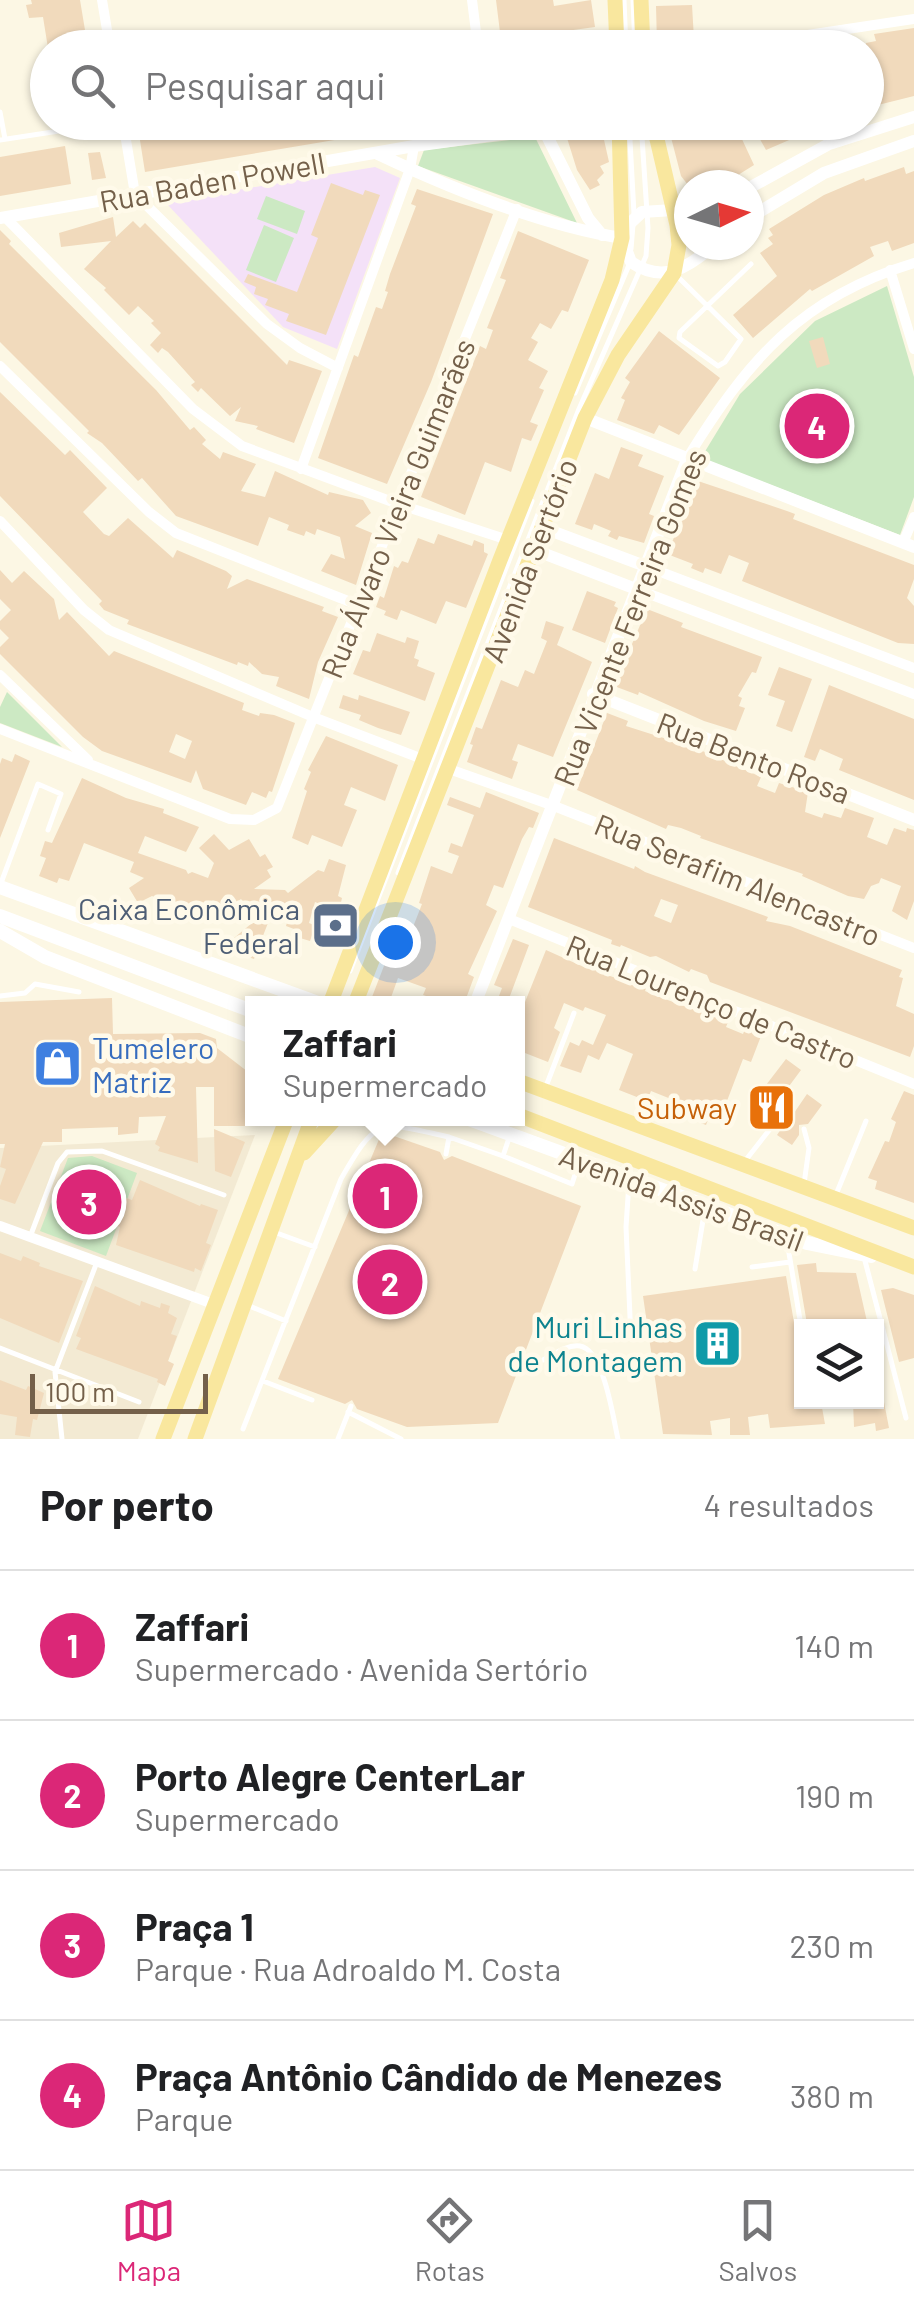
<!DOCTYPE html>
<html lang="pt">
<meta charset="utf-8">
<style>
body{margin:0;font-family:Barlow,sans-serif;background:#f2f2f2;color:#202124}
.controls{position:absolute;right:30px;bottom:30px;display:grid;overflow:hidden;border-radius:0px;box-shadow:0 2px 8px #0004}
.controls button{width:90px;height:90px;display:grid;place-items:center;padding:0;border:0;border-bottom:2px solid #e0e0e0;background:#fff;color:#202124;font:50px sans-serif}
.compass{position:absolute;left:674px;top:170px;width:90px;height:90px;border-radius:50%;background:#fff;box-shadow:0 2px 8px #0004;rotate:85deg}
.scale{position:absolute;left:30px;bottom:25px;width:178px;box-sizing:border-box;padding-left:10px;border:5px solid #74604a;border-top:0;font-size:28px;line-height:35px;white-space:nowrap;color:#74604a;-webkit-text-stroke:8px #fffaea;paint-order:stroke}
.you{position:absolute;left:395px;top:942px;width:35px;height:35px;margin:-25px;border:8px solid #fff;border-radius:50%;background:#1a73e8;box-shadow:0 0 0 15px #1a73e833}
.badge{display:grid;place-items:center;width:65px;height:65px;border-radius:50%;background:#db2777;color:#fff;font-size:32px;font-weight:700}
.pin{position:absolute;translate:-50% -50%;border:5px solid #fff;box-shadow:0 2px 10px #0006}
.popup{position:absolute;left:245px;top:996px;width:280px;height:130px;box-sizing:border-box;display:grid;place-content:center;border-radius:0px;background:#fff;filter:drop-shadow(0 2px 8px #0005);font-size:32px;white-space:nowrap;color:#757577}
.popup b{font-size:38px;color:#202124}
.popup::after{content:'';position:absolute;left:50%;top:100%;margin-left:-20px;border:20px solid transparent;border-top-color:#fff}
.list{margin:0;padding:0;list-style:none}
h2{display:flex;justify-content:space-between;align-items:center;height:130px;margin:0;padding:0 40px;font-size:42px}
h2 small{font-size:32px;font-weight:400;color:#757577}
.list li{display:grid;grid-template-columns:65px 1fr auto;gap:30px;align-items:center;box-sizing:border-box;height:150px;padding:0 40px;border-top:2px solid #e0e0e0}
.list b{display:block;font-size:38px;white-space:nowrap}
.list p{margin:0;font-size:32px;white-space:nowrap;color:#757577}
.list em{font-size:32px;font-style:normal;color:#757577}
.icon{flex:none;width:55px;height:55px;fill:none;stroke:currentColor;stroke-width:2;stroke-linecap:round;stroke-linejoin:round}
.map{position:relative;flex:none;width:914px;height:1439px;overflow:hidden}
.search{position:absolute;background:#fff;box-shadow:0 2px 8px #0004;left:30px;right:30px;top:30px;height:110px;display:flex;align-items:center;gap:25px;box-sizing:border-box;padding:0 35px;border-radius:55px;color:#757577;font-size:38px}
.sheet{height:730px;background:#fff}
nav{display:flex;justify-content:space-around;align-items:center;box-sizing:border-box;height:140px;border-top:2px solid #e0e0e0;background:#fff;font-size:28px;color:#757577}
nav a{display:grid;justify-items:center;gap:5px}
nav .on{color:#db2777}
.map>svg:first-child{display:block}
</style>
<div class="map">
<svg width="914" height="1439" viewBox="0 0 914 1439">
<rect width="100%" height="100%" fill="#fcf7e4"/>
<path fill="#f3ead3" d="M255,1135l-117,304h-138v-291z"/>
<path fill="#f4e1f8" d="M375,167l25,11 -63,171 -54,-22 -118,-125z"/>
<path fill="#cce9c3" d="M535,137l42,86 -159,-57 6,-16z
M266,196l39,15 -8,23 -40,-15z
M264,225l30,13 -18,44 -30,-12z
M887,286l27,91v120l-14,38 -199,-77 39,-64 75,-73z
M7,692l55,55 -62,-24v-16z
M92,1156l45,17 -31,83 -66,-25 28,-73z"/>
<path fill="#f1dabc" fill-rule="evenodd" d="M31,0h49l8,48h-40l-5,-31 -14,1 -3,-13 6,-1z
M496,0h57l1,6 37,-6 4,27 -94,13z
M692,5l2,34 -19,-3 1,8h-19l-1,-38z
M914,28v68l-48,12v-65l10,-2 -2,-7z
M206,122h199l1,6 -261,44 -6,-38 34,-6 2,12 18,-3 -2,-12z
M562,122h38l9,40 -9,4 4,7 -7,7 3,5 -10,5 -13,-20z
M667,122h67l20,43 -32,20h-34l-7,-9z
M762,122h69l-65,28 -10,-18 9,-5z
M65,146l6,38 -71,12v-39z
M100,152l6,26 -14,2 -4,-27z
M904,167l2,7 8,-3v72l-22,8 -4,-10 -18,6 4,9 -62,35 -2,-2 -57,49 -20,-23 44,-39 -17,-23 13,-9 -5,-6 5,-3 -4,-6 55,-34 40,-17 1,3z
M331,183l32,12 2,-5 15,5 -54,140 -40,-14 3,-7 -24,-9 3,-6 -14,-5 2,-7 -12,-5 4,-8 49,18 21,-54 -7,-3z
M417,189l76,25 -62,168 -44,102 -69,-26 36,-103 4,2 18,-50 6,2 6,-17 -3,-1 5,-17 26,-68 -5,-2z
M113,217l3,20 17,-16 7,7 5,-5 142,142 2,-5 33,11 -28,72 -38,-14 2,-3 -23,-5 6,-14 -11,9 -29,-28 -3,4 -7,-7 4,-3 -27,-30 -6,-4 -4,5 -8,-8 11,-12 -10,-10 3,-2 -16,-15 -9,9 -25,-25 2,-2 -22,-19 27,-28 -50,6 -2,-14z
M0,230l11,11 -2,3 147,146 34,40 4,-3 12,13 -4,4 18,15 3,-7 33,12 -15,27 24,6 10,-26 53,24 1,-3 34,8 8,13 -16,13 17,7 -16,52 -35,-14 10,-17 14,5 -5,-22 -23,-8 -2,6 -9,-4 -2,5 -17,-6 2,-5 -20,-8 -11,29 -82,-30 -34,-38 -4,3 -36,-38 -15,-10 2,-2 -89,-89z
M518,231l71,29 -21,52 -6,-2 -11,19 -11,-6 -9,15 7,4 -10,18 20,11 -9,17 5,2 -14,32 8,3 -7,16 -9,-3 -11,34 -26,-10 -20,53 -44,-18 59,-151 6,3 7,-19 -6,-2 19,-48 -6,-2z
M659,331l61,47 -41,57 -20,-10 -5,9 -37,-14 8,-20 -4,-2 9,-16 -5,-4z
M823,337l7,27 -13,4 -8,-27z
M0,392l65,63 5,-5 37,38 -24,24 21,22 5,2 19,-18 45,40 4,-8 49,21 6,5 -5,13 20,-10 77,28 -2,4 16,6 -20,45 -9,37 -33,-13 3,-9 -17,-3 -13,-12 -1,4 -10,-4 -1,3 -110,-41 2,-4 -25,-10 -5,-6 3,-3 -102,-105z
M621,447l22,8 -5,11 26,10 -15,38 5,2 -10,27 -25,-7 -2,4 -9,-4 3,-5 -17,-7 -2,6 -17,-6 20,-51 14,6z
M698,481l89,30 8,3 -2,5 121,46v14l-7,19 7,8v38l-16,-1 -156,-62 7,-18 -20,-8 -8,19 -16,-6 -2,5 -12,-5 2,-4 -26,-10z
M438,534l34,12 2,-6 10,4v8l4,2 -22,54 -20,-7 -10,23 -35,-14 -4,10 -13,-5 2,-4 -10,-4 4,-11 4,2 10,-32 4,2 4,-7 6,2 10,-25 16,6z
M0,570l12,13 12,-12 30,28 5,21 8,-8 42,44 5,-5 130,52 -2,7 17,6 1,-3 14,2 21,8 -23,69 -3,-1 -3,7 -14,-6 -6,13 -43,-16 -7,-19 -5,13 -89,-32 -19,-14 -83,-83v-7l9,-9 -9,-9v-8l11,-11 -11,-11zM176,734l16,7 -7,18 -16,-7z
M587,591l29,11 -2,4 4,2 -13,35 -33,-13z
M647,609l36,14 -2,4 81,30 -6,16 -4,-1 -14,24 4,2 -3,8 6,2 -9,23 -32,-10 -65,-29 -1,3 -24,-9z
M546,621l18,6 -7,18 35,17 -39,95 -35,-13 -6,16 6,2 -6,17 -45,-17 6,-17 -3,-1 6,-17 6,2 19,-49 17,7 7,-17 9,4 13,-33 -6,-3z
M377,633l28,10 2,-6 12,4 -5,17 5,2 -2,6 18,7 -10,28 -72,-27 10,-24 7,2z
M779,667l33,12 -20,53 -16,-6 9,-25 -17,-6z
M829,685l85,34v81l-75,-30 4,-11 -23,-10 -5,12 -11,-4z
M343,695l15,5 1,-5 51,17 -9,23 -23,-7 -19,-8 2,-5 -22,-7z
M607,713l21,8 -2,5 72,23 63,28 -4,9 18,7 4,-10 29,9 -3,20 17,6 2,-5 17,5 4,-10 29,10 -7,19 20,8 7,-17 12,4 1,-4 7,2v71l-7,19 -15,-9 9,-25 -20,-8 -2,5 -8,3 -7,13 -16,-3 -46,-20 1,-2 -103,-36 1,-2 -20,-8 -13,-3 -2,4 -89,-39z
M326,736l72,29 -13,36 -34,-14 -7,18 13,5 -15,37 -30,-12 -4,10 -16,-7 15,-47 -3,-2 7,-17 -3,-2z
M15,754l15,7 -30,77v-74l2,-6 10,4z
M82,778l44,20 38,11 -1,4 36,14 -13,25 -41,-16 -7,17 48,17 2,4 4,-2 16,6 6,-15 -15,-15 15,-14 15,16 20,-11 11,18 5,-3 8,13 -6,3 4,7 -17,12 31,1 3,3 30,-23 6,2 5,-13 17,6 -8,31 4,2 -3,13 -24,-9 -6,21 22,9 -3,9 -16,-6 -2,6 -10,-3 2,-6 -16,-6 2,-7 -15,-9 -19,49 -32,-11 36,-30 -17,-19 -19,13 -3,-4 -12,7 -20,-11 -4,4 -14,-12 -7,4 -10,-4 -14,7 -9,-15 15,-10 -14,-6 4,-10 -50,-19 -15,38 -10,-3 -2,5 -18,-7 7,-18 -6,-2 5,-15 7,2z
M486,792l53,21 -6,15 -4,-1 -7,12 -19,49 -9,-3 -8,20 11,6 -29,63 6,3 -10,27h-38l3,-7 -6,-2 3,-7 -28,-10 -9,25 -17,-6 20,-52 12,5 18,-46 -3,-1 12,-37 21,8 7,-18 -11,-4 3,-9 11,4 12,-32 -27,-10 3,-8 30,11z
M554,838l80,31 1,-3 10,6 123,45 -2,4 24,5 112,44 -3,7 4,1 -7,28 18,8v32l-4,11 -200,-75 -3,-7 -16,-6 -2,3 -33,-16 -6,1 -29,-12 -1,2 -9,-3 1,-4 -84,-33zM661,899l17,6 -7,18 -17,-7z
M513,939l16,6 -22,59h-11l6,-16 -8,-3z
M546,950l40,18 1,-4 15,7 -1,2 45,15 -1,3 9,4 74,27 -2,5 17,7 2,-5 16,7 -10,26 -8,-3 -21,55 -10,-4 -6,15 -24,-9 4,-11 -35,-14 -4,10 -28,-11 14,-36 -26,-11 -8,17 -11,-5 -7,18 -21,-7 10,-24 9,4 3,-6 11,5 13,-30 -21,-8 -2,4 -19,-8 -10,25 6,4 -12,30 -23,-9 -7,17v-65l5,2z
M112,998l1,36 87,-1 16,6 1,9 35,27 -2,51h-36v-39h-18l2,76 -40,-12 2,-4 -5,-3 11,-28 -27,1 -1,16 -20,2v-8l-56,2v13h-19l-28,62 -15,-5v-13l6,-17 -6,-2 5,-23h-5v-142z
M786,1059l15,11 -23,31 16,12 13,-19 15,11 -14,19 -9,1v10l-7,10 -15,-10 4,-6 -2,-9h-10l-19,-14z
M904,1091l10,4v108l-39,-14 2,-8 -9,-3 17,-37 4,1 7,-20 -5,-3z
M214,1129l31,13 -14,35 -16,-6z
M388,1134l52,18 4,8 8,-4 129,50 -83,217 -91,4 -50,-18 -5,-9 -7,4 -67,-25 102,-242z
M140,1180l60,26 1,-2 17,6 -12,33 5,2 -10,26 -6,-3 -1,4 -78,-27 4,-18 -4,-2 6,-15 4,-12 6,2z
M0,1253l21,8 2,-5 17,7 -1,3 44,15 -24,62 -59,-25z
M816,1263l1,9 39,1 12,53 -61,-2 -10,-59z
M786,1276l16,93v33h19l4,22 -55,4 -2,-14 -20,3 2,18h-20v-17l-20,3 2,14 -49,-1 -20,-138z
M95,1286l45,20 1,-5 19,7 1,-5 9,3 -2,7 9,5 -6,16 6,2 -9,25 6,3 -9,22 -8,-4 1,-3 -82,-30 5,-11 -5,-2z
M893,1288l21,7v63l-15,4 -18,-72z
M0,1380l26,10 2,-4 16,7 -7,27 -4,-1 -3,18 -15,-2 2,-18 -17,-3z
M853,1402h31l5,26 -13,3 -1,-8 -21,4z"/>
<g fill="none" stroke-linecap="round" stroke-linejoin="round">
<path stroke="#fff" stroke-width="5" d="M624,0l2,48
M633,0l2,48
M0,112l5,27
M629,122l5,92
M0,140l118,-18
M631,249l2,-24
M675,274l66,65 -16,23 -7,4 -39,-28 1,-6 71,-68
M575,393l54,-128
M398,873l181,-464 67,-153 2,-28 -7,-106
M1,883l37,-99 23,10 -13,36
M350,971l182,-470
M0,996l25,-3 10,-9 44,8
M545,1089l29,-76
M446,1154l3,-17 54,19 6,-18
M503,1156l69,28 7,-22
M745,1161l29,-37
M629,1182l-3,45 5,112
M804,1184l5,-36 -5,-19
M835,1197l31,-76
M274,1232l41,15
M30,1237l28,-74 9,-11 35,-1 122,44
M787,1241l15,91
M864,1257l42,161
M752,1267l38,-5
M695,1269l10,-61
M247,1305l39,16
M0,1348l139,54
M543,1360c11,-6 25,-16 37,-14 24,4 33,72 38,93
M263,1381l49,19
M348,1412l53,27
M243,1429l98,-250c37,-65 39,-57 108,-42
M62,1439l-7,-67 42,-110
M338,1439l13,-33"/>
<path stroke="#fff" stroke-width="10" d="M102,0l8,48
M472,0l6,48
M596,48l20,-4
M721,48l193,-29
M123,122l12,72 132,130 33,24 38,20
M5,217l188,192 49,37 156,58 110,36
M890,270l24,79
M0,366l149,146 27,21 182,72
M688,457c60,-97 113,-160 226,-194
M301,469l109,-300 4,-23
M0,521l84,89 25,20 204,87 112,43
M903,543l11,-26
M645,566l269,102
M636,589l278,105
M0,675l88,85
M0,729l230,90 24,1 23,-12 240,-599
M449,769l105,37 360,142
M509,919l405,165
M0,1226l216,79"/>
<path stroke="#fff" stroke-width="12" d="M378,154c74,35 163,71 244,84
M749,188l80,-44 85,-27
M0,218l414,-72 129,-18 45,90 14,17
M749,218l75,-45 90,-32
M622,238l9,24c32,22 57,6 83,-17
M622,238l5,-12 15,-14 47,-3
M585,418l329,129
M541,527l104,39
M532,549l104,40
M593,694l321,126
M475,1004l213,-547"/>
<path stroke="#fff" stroke-width="14" d="M0,887l321,117
M0,916l252,95
M0,931l45,26 207,80
M466,1118l341,125 64,13"/>
<path stroke="#f9e79e" stroke-width="15" d="M615,0l2,48
M641,0l2,48
M330,1004l170,-444 112,-280 10,-42 -3,-116
M355,1004l230,-586 33,-63 56,-82 5,-28 -2,-20 -24,-103
M518,1081l396,147
M518,1115l396,152
M304,1153l32,-35
M163,1439l124,-321
M195,1439l117,-321"/>
</g>
<defs>
<symbol id="bank-square" viewBox="-11 -11 22 22"><rect x="-9" y="-9" width="18" height="18" rx="4" fill="#5c6f8a" stroke="#fffaea"/><path d="M-6-4H6V4H-6ZM0-2.3a2.3 2.3 0 1 0 0 4.6a2.3 2.3 0 1 0 0-4.6Z" fill="#fff"/></symbol>
<symbol id="shop-square" viewBox="-11 -11 22 22"><rect x="-9" y="-9" width="18" height="18" rx="4" fill="#3f7fe0" stroke="#fffaea"/><path d="M-5-2.5h2.3a2.7 3.5 0 0 1 5.4 0H5L5.5 6h-11ZM-1.5-2.5h3a1.5 2.3 0 0 0-3 0Z" fill="#fff"/></symbol>
<symbol id="restaurant-square" viewBox="-11 -11 22 22"><rect x="-9" y="-9" width="18" height="18" rx="4" fill="#e8710a" stroke="#fffaea"/><path d="M-5-6h1v4h1v-4h1v4h1v-4h1v5L-1.5 .5V6h-2V.5L-5-1ZM5-6V6H3V1.5H1.5Q1.5-4 5-6Z" fill="#fff"/></symbol>
<symbol id="building-square" viewBox="-11 -11 22 22"><rect x="-9" y="-9" width="18" height="18" rx="4" fill="#0f9aa8" stroke="#fffaea"/><path d="M-4-6H4V6H1V3H-1V6H-4ZM-2.5-4.3h1.7v1.8h-1.7ZM.8-4.3h1.7v1.8H.8ZM-2.5-1h1.7V.8h-1.7ZM.8-1h1.7V.8H.8Z" fill="#fff"/></symbol>
</defs>
<g fill-rule="evenodd">
<use href="#bank-square" x="308" y="898" width="55" height="55"/>
<use href="#shop-square" x="30" y="1036" width="55" height="55"/>
<use href="#restaurant-square" x="744" y="1080" width="55" height="55"/>
<use href="#building-square" x="690" y="1316" width="55" height="55"/>
</g>
<g text-anchor="middle" dominant-baseline="central" stroke-width="9" stroke-linejoin="round" paint-order="stroke">
<g font-size="30" fill="#74604a" stroke="#fffaea">
<text transform="translate(212 181) rotate(-10)">Rua Baden Powell</text>
<text transform="translate(397 508) rotate(-68)">Rua Álvaro Vieira Guimarães</text>
<text transform="translate(529 560) rotate(-69)">Avenida Sertório</text>
<text transform="translate(629 617) rotate(-68)">Rua Vicente Ferreira Gomes</text>
<text transform="translate(754 757) rotate(21)">Rua Bento Rosa</text>
<text transform="translate(738 879) rotate(22)">Rua Serafim Alencastro</text>
<text transform="translate(712 1001) rotate(22)">Rua Lourenço de Castro</text>
<text transform="translate(682 1197) rotate(20)">Avenida Assis Brasil</text>
</g>
<g font-size="30" fill="#4e5e75" stroke="#fffaea" text-anchor="end">
<text x="300" y="908">Caixa Econômica<tspan x="300" dy="34">Federal</tspan></text>
</g>
<g font-size="30" fill="#366cbe" stroke="#fffaea" text-anchor="start">
<text x="92" y="1047">Tumelero<tspan x="92" dy="34">Matriz</tspan></text>
</g>
<g font-size="30" fill="#c56008" stroke="#fffaea" text-anchor="end">
<text x="737" y="1107">Subway</text>
</g>
<g font-size="30" fill="#0d838f" stroke="#fffaea" text-anchor="end">
<text x="683" y="1326">Muri Linhas<tspan x="683" dy="34">de Montagem</tspan></text>
</g>
</g>
</svg>
<div class="controls">
<button><svg class="icon" aria-label="layers" viewBox="0 0 24 24"><path d="M12 4l9 5-9 5-9-5zM3 14l9 5 9-5"/></svg></button>
</div>
<svg class="compass" viewBox="-18 -18 36 36"><path d="M0-13l5 13h-10z" fill="#e53935"/><path d="M0 13l5-13h-10z" fill="#757577"/></svg>
<div class="scale">100 m</div>
<div class="you"></div>
<div class="pin badge" style="left:385px;top:1196px">1</div>
<div class="popup"><b>Zaffari</b>Supermercado</div>
<div class="pin badge" style="left:390px;top:1282px">2</div>
<div class="pin badge" style="left:89px;top:1202px">3</div>
<div class="pin badge" style="left:817px;top:426px">4</div>
<div class="search"><svg class="icon" aria-label="search" viewBox="0 0 24 24"><circle cx="10" cy="10" r="6"/><path d="M15 15l6 6"/></svg>Pesquisar aqui</div>
</div>
<section class="sheet">
<h2>Por perto<small>4 resultados</small></h2>
<ul class="list">
<li><span class="badge">1</span><div><b>Zaffari</b><p>Supermercado · Avenida Sertório</p></div><em>140 m</em></li>
<li><span class="badge">2</span><div><b>Porto Alegre CenterLar</b><p>Supermercado</p></div><em>190 m</em></li>
<li><span class="badge">3</span><div><b>Praça 1</b><p>Parque · Rua Adroaldo M. Costa</p></div><em>230 m</em></li>
<li><span class="badge">4</span><div><b>Praça Antônio Cândido de Menezes</b><p>Parque</p></div><em>380 m</em></li>
</ul>
</section>
<nav>
<a class="on"><svg class="icon" aria-label="map" viewBox="0 0 24 24"><path d="M3 6l6-2 6 2 6-2v14l-6 2-6-2-6 2zM9 4v14M15 6v14"/></svg>Mapa</a>
<a><svg class="icon" aria-label="directions" viewBox="0 0 24 24"><path d="M12 3l9 9-9 9-9-9zM9 14v-3h6M13 9l2 2-2 2"/></svg>Rotas</a>
<a><svg class="icon" aria-label="saved" viewBox="0 0 24 24"><path d="M7 4h10v16l-5-4-5 4z"/></svg>Salvos</a>
</nav>
